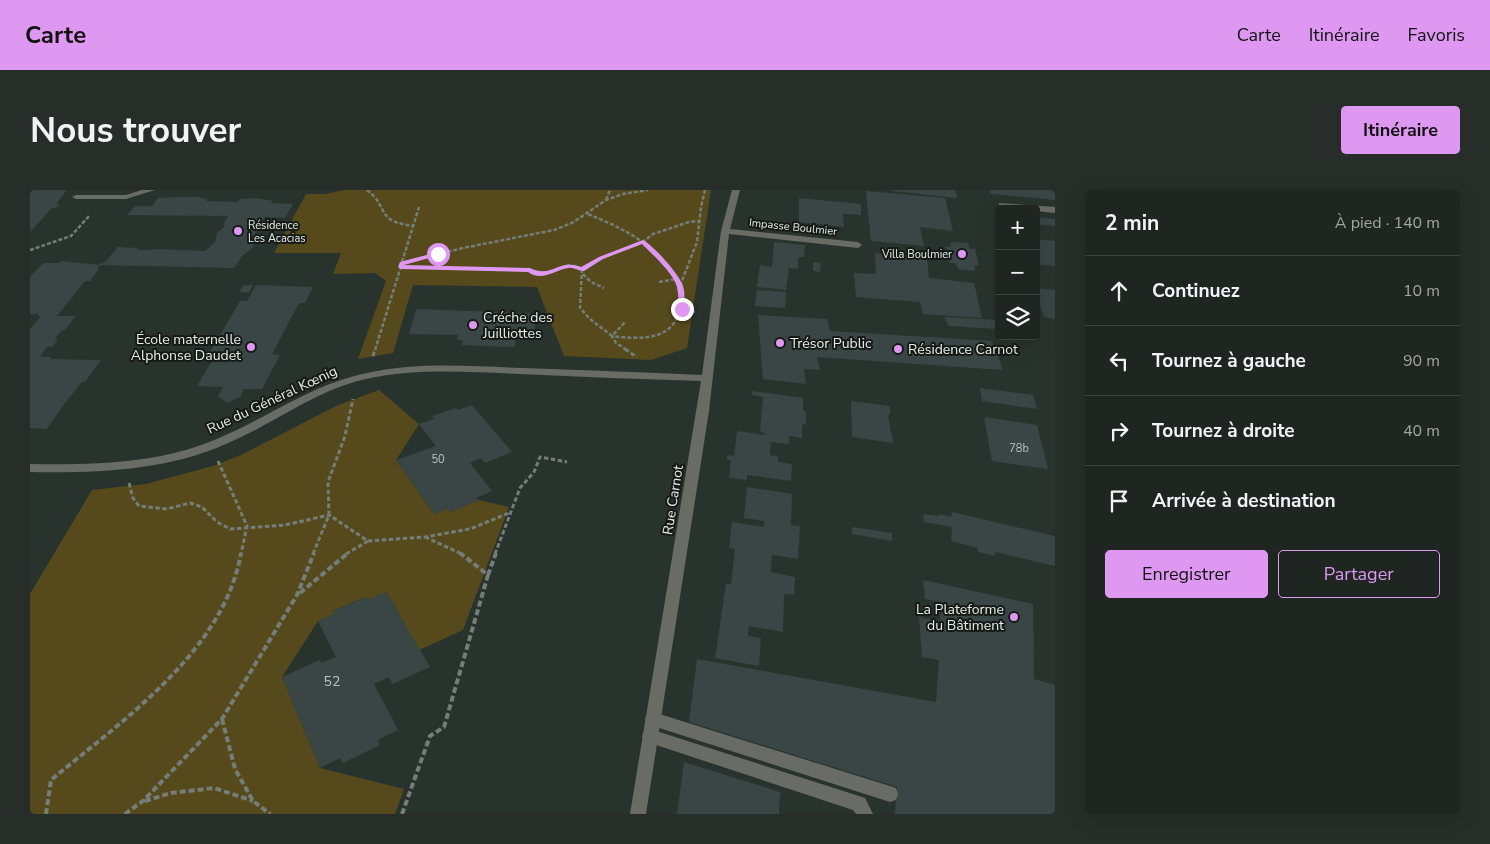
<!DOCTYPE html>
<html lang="fr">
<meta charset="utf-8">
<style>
body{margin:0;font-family:"Nunito Sans",sans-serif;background:#272e2a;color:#f1f3f6}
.controls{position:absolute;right:15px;top:15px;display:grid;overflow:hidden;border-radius:5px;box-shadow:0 5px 20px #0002}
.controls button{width:45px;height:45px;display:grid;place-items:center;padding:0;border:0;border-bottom:1px solid #3c4340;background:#1f2622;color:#f1f3f6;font:25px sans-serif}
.stop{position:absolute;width:15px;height:15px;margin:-11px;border:4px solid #df98f1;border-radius:50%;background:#fff}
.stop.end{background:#df98f1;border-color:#fff;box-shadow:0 1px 5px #0008}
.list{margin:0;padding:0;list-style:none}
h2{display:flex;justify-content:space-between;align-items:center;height:65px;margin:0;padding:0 20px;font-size:21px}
h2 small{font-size:16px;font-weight:400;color:#a1a5a5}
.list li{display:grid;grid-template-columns:32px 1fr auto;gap:15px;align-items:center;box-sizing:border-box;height:70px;padding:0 20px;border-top:1px solid #3c4340}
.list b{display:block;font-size:19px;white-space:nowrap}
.list em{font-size:16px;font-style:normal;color:#a1a5a5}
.actions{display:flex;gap:10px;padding:15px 20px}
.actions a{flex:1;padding:11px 0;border:1px solid #df98f1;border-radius:5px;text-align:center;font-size:18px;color:#df98f1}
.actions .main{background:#df98f1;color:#111}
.icon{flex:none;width:28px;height:28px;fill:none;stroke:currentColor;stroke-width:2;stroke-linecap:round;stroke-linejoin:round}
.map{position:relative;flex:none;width:1025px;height:624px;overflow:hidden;border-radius:5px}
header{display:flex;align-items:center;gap:30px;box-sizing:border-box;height:70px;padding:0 25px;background:#df98f1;color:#111}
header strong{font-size:24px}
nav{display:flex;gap:28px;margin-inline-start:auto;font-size:18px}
.intro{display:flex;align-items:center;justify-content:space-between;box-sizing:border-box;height:120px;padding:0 30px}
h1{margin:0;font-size:35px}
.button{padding:12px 22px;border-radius:5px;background:#df98f1;color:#111;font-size:18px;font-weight:700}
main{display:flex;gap:30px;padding:0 30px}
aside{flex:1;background:#1f2622;border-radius:5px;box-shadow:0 5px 20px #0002}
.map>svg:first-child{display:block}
</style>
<header>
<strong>Carte</strong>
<nav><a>Carte</a><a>Itinéraire</a><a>Favoris</a></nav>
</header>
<div class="intro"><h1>Nous trouver</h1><a class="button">Itinéraire</a></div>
<main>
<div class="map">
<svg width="1025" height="624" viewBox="0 0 1025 624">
<rect width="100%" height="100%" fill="#29332d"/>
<path fill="#564a1c" d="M313,0h368l-24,158 -36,12 -87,-4 -27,-69 -124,-2 -20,68 -35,6 28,-78 -11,-8 -42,1 8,-21h-67l32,-59h20z
M349,200l40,34 -23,36 38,54 14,-6 2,4 29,-12 30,7 -46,123 -44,20 -32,-57 -20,7 -2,-3 -32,14 2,3 -17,7 -36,56 38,91 84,21 -9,25h-365v-220l62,-104 54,-6 67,-18 28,-11 95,-49z"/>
<path fill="#394645" d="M0,0h37l-10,13 3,3 -9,3 -21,23z
M862,0h63l2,8 -65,-7z
M959,0h66v10l-64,-6z
M836,1l79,7 8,33 -33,-4 4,19 -53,-5z
M147,7h21l9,2 -1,2 32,1 2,-3 16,-1 17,3 -2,2 22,1 -8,14 -20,-1 -11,19h2l-1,7 -3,5 -10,8 -8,12 -136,-3 7,-3 13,-15 20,1 -1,2h13l2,-1 53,2 10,-9 2,-9 9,-8h-3l5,-9 -101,-1 8,-9h17l6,-8z
M769,8l62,6v11l-18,-1 1,13 -45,-5z
M1006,27l19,2v7l-19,-2z
M771,35l14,1v4h4v5l-19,-2z
M1006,49l19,2v25l-19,-2z
M744,52l31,3 -1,12h-6v12l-9,-1 -3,22 -29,-3 3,-22 12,2z
M924,52l14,1 2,6h5l4,17 -5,-1 1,6 -16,-2 -4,-6h-5l-4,-17 5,1 -1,-4z
M845,63l52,5 2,20 45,5 8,35 -59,-4 -3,-12 -64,-5 -2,-24 22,1z
M31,71l39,4 -3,4h2l-9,12h-5l-28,35h19l-11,14h-3l-7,9h3l-6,8h-5l-7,10h11l-1,2 51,1 -16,22h-3l-17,21 -18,26 -17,-1v-99l11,-13h-4l2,-2h-9v-37l13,-14h16z
M783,72l8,1 -1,9 -7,-1z
M214,95h9l-4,8 -10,-1z
M226,95l57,2 -8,16h-6l-27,51 8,1 -18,34h-18l-4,8 -13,6 -9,-7 5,-9 -26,-1 20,-34h-7l30,-51h7z
M1006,98l19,2v29l-11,-2 -8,-23z
M727,100l29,2 -1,16 -30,-2z
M386,119l106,4 15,1 -4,24h-17l-1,9 -36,-1 -17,-1 1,-5h-6l1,-5 -49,-1z
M728,125l69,4 3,12 162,10 11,29 -186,-13 3,13 -16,-1 2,15 -43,-5z
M914,127l55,3v9l-50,-3z
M950,198l53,7 4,14 -55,-8z
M722,201l51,7v13h3v14l-4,-1v14l-13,-2v8l-18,-2 -1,13 8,2v5l14,2 -1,17 -44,-6v5l-18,-2 2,-18 -4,-1v-4l7,1 3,-25 27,4 1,-2 -5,-1 3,-35 -11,-2z
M821,211l39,5v9h-2l5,28 -41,-6z
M442,215l40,47 -27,11 -4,-5 -11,5 22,28 -16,7 3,2 -29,12 -2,-4 -14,6 -38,-54 40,-14 -17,-22 15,-5 -2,-3 24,-8 2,2z
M954,227l53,8 11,44 -56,-8z
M717,297l45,7 -1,31 9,1 -2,33 -26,-4 -1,17 24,5 -1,18 -10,-1 -1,38 -34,-6 -1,10 13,2 -2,28 -44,-8 11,-74h5l4,-35 -6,-1 3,-26 32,5v-6l-20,-3z
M922,322l103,24v30l-60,-14v4l-17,-4v-4l-27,-7 1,-14 -28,-5 -1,-8 16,2v-2l12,3z
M822,337l40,6v8l-40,-7z
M893,390l110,24 1,75 21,6v129h-160l2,-27 -208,-65 8,-63 239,43 3,-42 -17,-3 -3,-40 21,4 1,-19 -16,-3z
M356,402l44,75 -38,17 -3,-7 -15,7 24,46 -20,10 2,5 -37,18 -3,-5 -20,10 -38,-91 38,-17 1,3 15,-6 -18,-36 17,-7 -2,-3 33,-14 1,3z
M654,572l96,30 -1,22h-102z"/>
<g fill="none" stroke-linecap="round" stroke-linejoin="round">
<path stroke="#757d78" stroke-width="2.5" stroke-dasharray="4 2" stroke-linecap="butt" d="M337,0c24,19 7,31 47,36
M576,10l4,-10
M558,24c24,10 48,20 67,39 15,15 25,27 25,49 -1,39 -39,38 -68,34l4,7 11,7
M0,60l41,-14 19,-21
M372,72l17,-55
M371,77l129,3c19,11 26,-4 40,-5 3,0 9,3 12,4
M552,79l19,-11 42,-16 10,-8 36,-12 10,-1
M552,79l-2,39 10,11 22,17 13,-14
M553,84l8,8 13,6
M629,92l17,-3
M650,96l17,-44 4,-35 4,-17
M652,119l13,3
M345,160l27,-87 61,-15 91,-18 18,-7 34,-23 17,-6 25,-4"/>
<path stroke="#757d78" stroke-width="3" stroke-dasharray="4.5 2.5" stroke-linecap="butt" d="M595,159l12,8
M343,166l2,-7
M188,271l29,65 -6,28
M99,293l4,15 6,8 28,3 23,-6 12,4 15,15 13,7 55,-4 44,-10 39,26 57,-4 45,-8 39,-16
M395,347l37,17
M283,364l16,-39 -1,-33 17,-46 8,-37
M316,364l22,-13
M465,364l25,-66 14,-16 6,-15 27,5"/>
<path stroke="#757d78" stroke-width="4" stroke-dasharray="6 3" stroke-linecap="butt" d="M458,385l8,-22
M270,403l48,-40
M192,529l13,50 18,32 17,13
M115,611l26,-8 43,-5 39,13
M16,624l5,-34c72,-60 173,-129 190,-227
M95,624l18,-13 79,-82 75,-124 17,-42
M372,624l28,-78 14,-9 44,-152 -28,-22"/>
<path fill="#696b67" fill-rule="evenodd" d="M969,13l56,4v6l-19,-2v-2l-34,-2h-3z
M623,522l237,74 6,2 2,6 -2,6 -6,2 -237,-76 -6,-2 -2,-5 2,-5z
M620,539l209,67 6,2 8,16h-17l-3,-4 -209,-69 -2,-5 2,-5z"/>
<path fill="#696b67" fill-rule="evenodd" d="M112,0h13l-29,9h-50l-4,-2 4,-2h50z
M702,0h8l-10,39 128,13 4,3 -4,3 -129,-14 -20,177 -63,403h-16l71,-433c-60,-2 -120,-4 -181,-7 -51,-2 -103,-6 -154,5 -51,11 -92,45 -140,65 -61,27 -130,29 -196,28v-8c63,1 130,0 189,-26 50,-21 93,-54 148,-65 51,-11 102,-7 154,-5 60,2 121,4 181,7l19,-144z"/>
</g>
<path fill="#df98f1" d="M613,50c11,6 36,34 40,46 2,6 2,18 1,24l-5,-1c-1,-8 0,-18 -3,-25 -5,-13 -24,-30 -34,-40l-39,15 -19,12c-6,0 -11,-4 -16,-3 -13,2 -27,14 -40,4l-127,-3 -3,-2 2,-5 38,-10 2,3 -36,10 126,3c22,11 28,-10 51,-1l18,-10z"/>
<g fill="#df98f1" stroke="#151a17" stroke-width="2">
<circle cx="208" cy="41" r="5"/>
<circle cx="932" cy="64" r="5"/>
<circle cx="443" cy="135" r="5"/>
<circle cx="750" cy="153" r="5"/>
<circle cx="221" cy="157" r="5"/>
<circle cx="868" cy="159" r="5"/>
<circle cx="984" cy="427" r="5"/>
</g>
<g text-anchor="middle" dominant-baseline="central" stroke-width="4" stroke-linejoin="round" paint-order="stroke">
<g font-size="11" fill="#e7ede9" stroke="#151a17" text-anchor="start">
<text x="218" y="35">Résidence<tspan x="218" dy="13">Les Acacias</tspan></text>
<text x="922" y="64" text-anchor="end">Villa Boulmier</text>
</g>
<g font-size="11" fill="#e7ede9" stroke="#151a17">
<text transform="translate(763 37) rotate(6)">Impasse Boulmier</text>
</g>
<g font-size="11" fill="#bcc3c0">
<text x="989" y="258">78b</text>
<text x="408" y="269">50</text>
</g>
<g font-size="14" fill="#e7ede9" stroke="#151a17" text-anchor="start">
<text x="453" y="127">Créche des<tspan x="453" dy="16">Juilliottes</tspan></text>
<text x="211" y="149" text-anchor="end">École maternelle<tspan x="211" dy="16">Alphonse Daudet</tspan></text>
<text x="760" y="153">Trésor Public</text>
<text x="878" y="159">Résidence Carnot</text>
<text x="974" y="419" text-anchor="end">La Plateforme<tspan x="974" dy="16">du Bâtiment</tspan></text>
</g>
<g font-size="14" fill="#e7ede9" stroke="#151a17">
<text transform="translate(242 210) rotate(-25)">Rue du Général Kœnig</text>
<text transform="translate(643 310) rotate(-81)">Rue Carnot</text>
</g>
<g font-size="14" fill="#bcc3c0">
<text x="302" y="491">52</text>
</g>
</g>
</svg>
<div class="controls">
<button>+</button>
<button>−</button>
<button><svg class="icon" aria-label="layers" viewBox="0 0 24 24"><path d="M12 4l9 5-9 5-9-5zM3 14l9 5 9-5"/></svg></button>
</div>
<div class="stop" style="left:408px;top:64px"></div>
<div class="stop end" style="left:652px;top:119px"></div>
</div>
<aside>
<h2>2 min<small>À pied · 140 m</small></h2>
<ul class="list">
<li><svg class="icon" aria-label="ahead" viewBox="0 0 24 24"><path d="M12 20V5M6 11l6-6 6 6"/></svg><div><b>Continuez</b></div><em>10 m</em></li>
<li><svg class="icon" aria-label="left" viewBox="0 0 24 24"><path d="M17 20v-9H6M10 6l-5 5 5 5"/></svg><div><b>Tournez à gauche</b></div><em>90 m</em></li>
<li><svg class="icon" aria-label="right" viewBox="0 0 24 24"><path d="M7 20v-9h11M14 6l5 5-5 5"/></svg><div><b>Tournez à droite</b></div><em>40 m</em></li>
<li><svg class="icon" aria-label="arrive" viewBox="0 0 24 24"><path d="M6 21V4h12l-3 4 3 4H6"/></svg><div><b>Arrivée à destination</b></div></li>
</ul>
<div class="actions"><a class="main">Enregistrer</a><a>Partager</a></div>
</aside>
</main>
